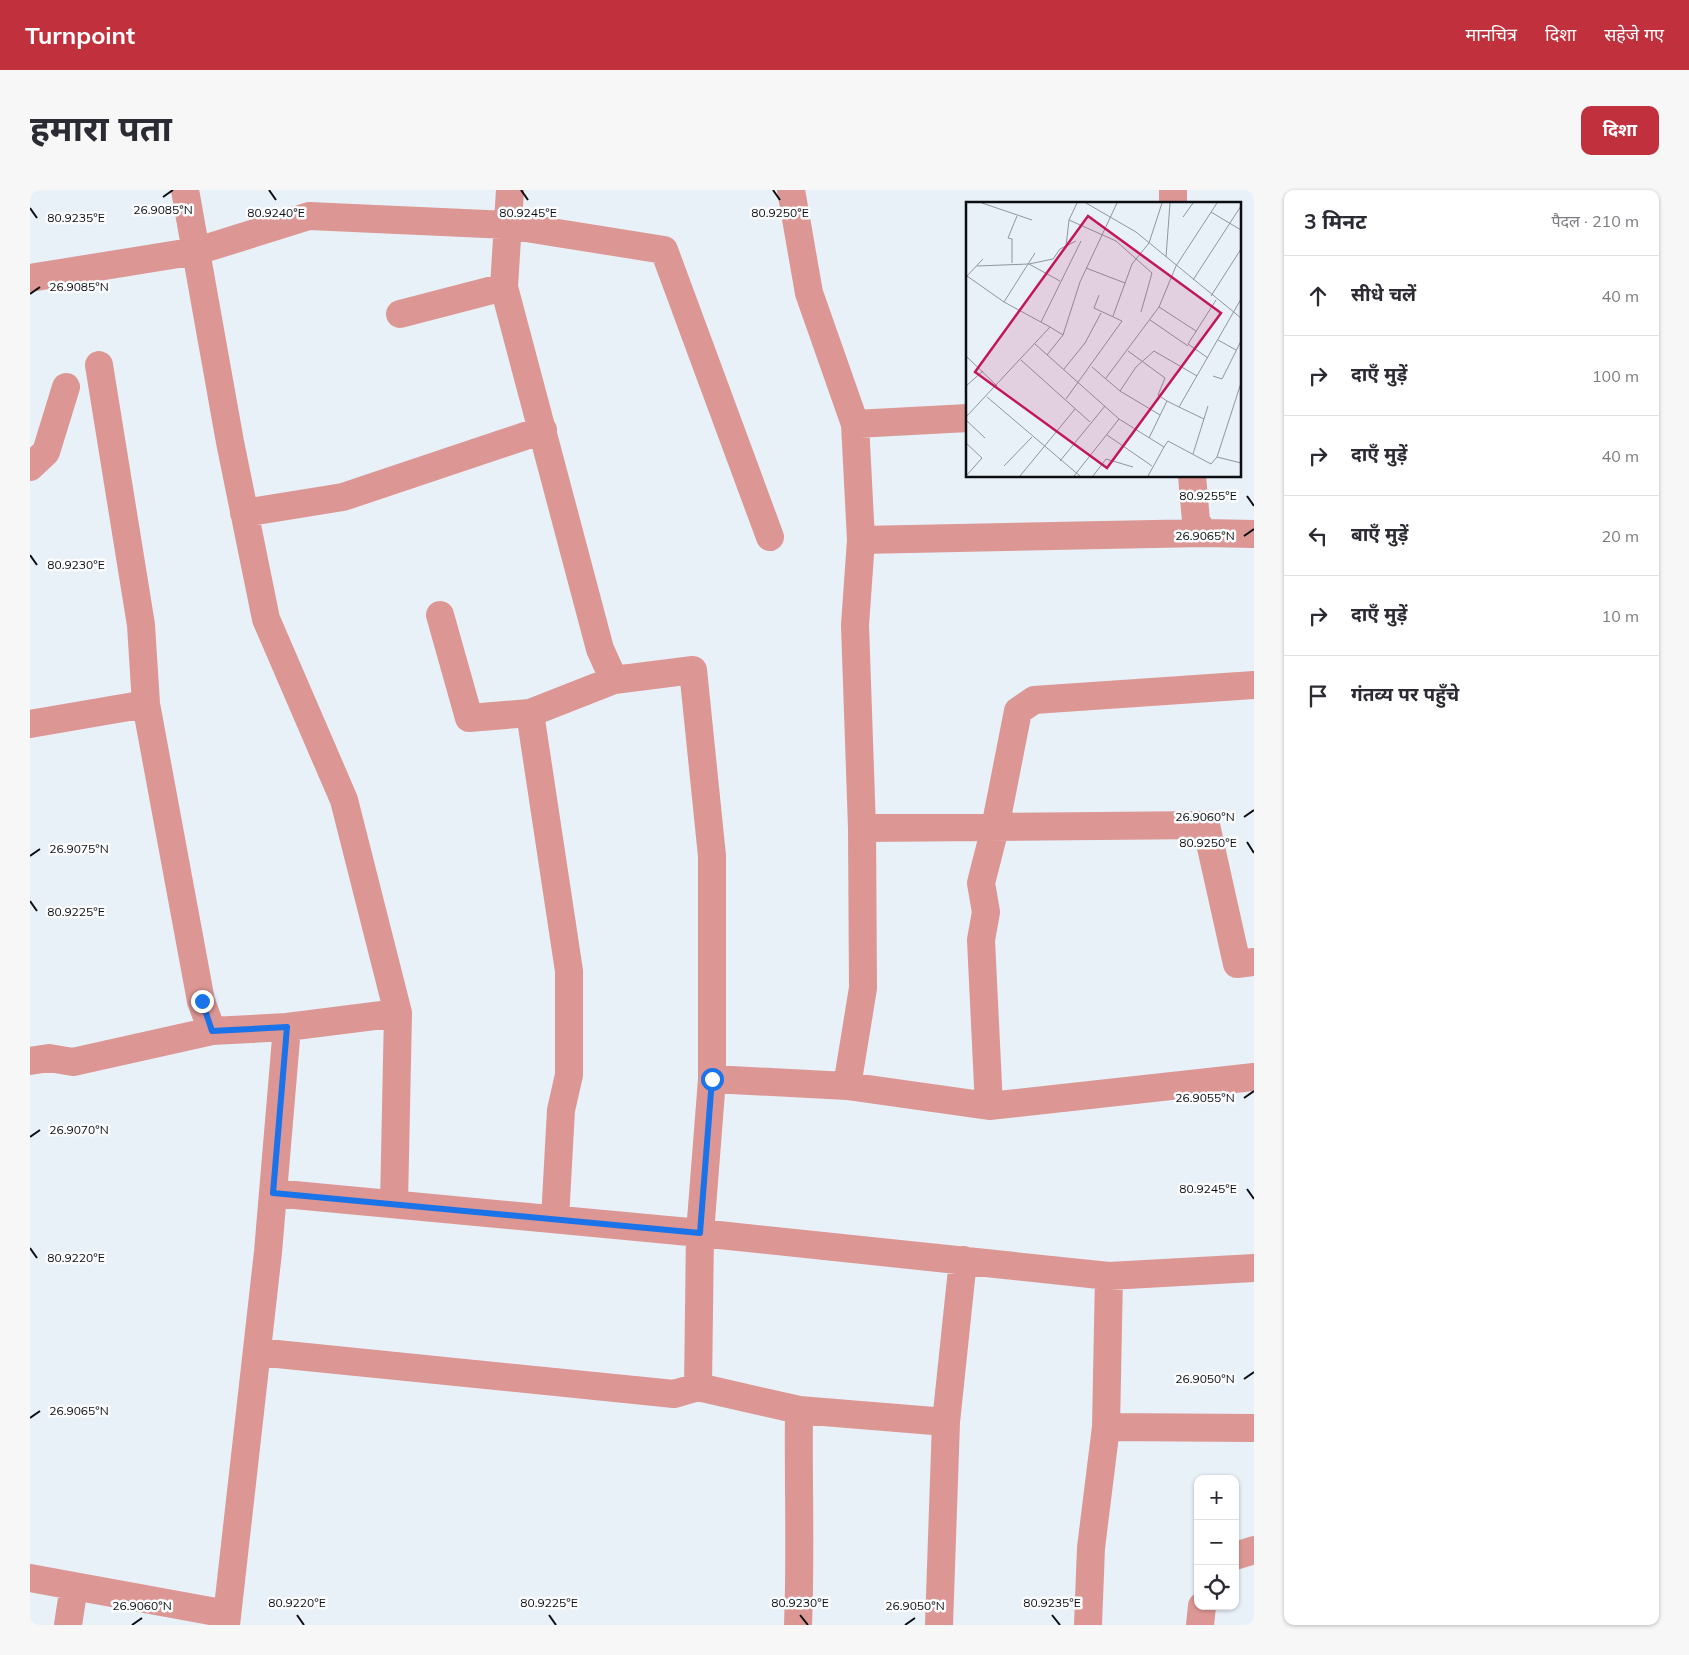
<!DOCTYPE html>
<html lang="hi">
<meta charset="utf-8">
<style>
body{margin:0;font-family:Mulish,"Noto Sans Devanagari",sans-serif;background:#f7f7f7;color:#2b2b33}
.controls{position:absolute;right:15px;bottom:15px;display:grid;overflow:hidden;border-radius:10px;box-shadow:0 1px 4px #0004}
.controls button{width:45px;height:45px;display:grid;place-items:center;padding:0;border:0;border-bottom:1px solid #e1e1e2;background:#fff;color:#2b2b33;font:25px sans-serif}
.stop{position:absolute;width:15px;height:15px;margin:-11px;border:4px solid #1a73e8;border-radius:50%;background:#fff}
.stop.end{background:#1a73e8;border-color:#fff;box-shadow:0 1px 5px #0008}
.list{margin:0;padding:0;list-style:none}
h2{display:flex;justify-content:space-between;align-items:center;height:65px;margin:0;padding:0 20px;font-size:21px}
h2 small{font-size:16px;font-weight:400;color:#7c7c81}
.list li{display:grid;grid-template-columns:32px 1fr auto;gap:15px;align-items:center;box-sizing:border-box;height:80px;padding:0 20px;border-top:1px solid #e1e1e2}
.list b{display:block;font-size:19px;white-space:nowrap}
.list em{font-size:16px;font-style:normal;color:#7c7c81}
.icon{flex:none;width:28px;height:28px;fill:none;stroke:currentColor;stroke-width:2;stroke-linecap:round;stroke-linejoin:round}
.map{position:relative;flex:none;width:1224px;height:1435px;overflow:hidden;border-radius:10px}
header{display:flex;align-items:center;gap:30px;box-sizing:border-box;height:70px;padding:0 25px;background:#c1313d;color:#fff}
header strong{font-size:24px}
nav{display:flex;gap:28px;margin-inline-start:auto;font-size:18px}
.intro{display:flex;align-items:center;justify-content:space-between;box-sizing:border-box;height:120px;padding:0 30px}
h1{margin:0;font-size:35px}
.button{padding:12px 22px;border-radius:10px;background:#c1313d;color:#fff;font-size:18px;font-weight:700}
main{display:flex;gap:30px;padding:0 30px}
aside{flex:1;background:#fff;border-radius:10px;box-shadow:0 1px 4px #0004}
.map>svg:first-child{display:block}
</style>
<header>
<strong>Turnpoint</strong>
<nav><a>मानचित्र</a><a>दिशा</a><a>सहेजे गए</a></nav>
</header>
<div class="intro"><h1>हमारा पता</h1><a class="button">दिशा</a></div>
<main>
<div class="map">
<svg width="1224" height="1435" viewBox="0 0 1224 1435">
<rect width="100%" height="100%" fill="#e8f0f8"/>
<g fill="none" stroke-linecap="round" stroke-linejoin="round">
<path stroke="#dc9693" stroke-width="28" d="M155,0l45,252 36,177 78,181 54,213 -111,14 -19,225 -42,373
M480,0l-6,97 96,362 14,31
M761,0l18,103 46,131 6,116 -6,85 7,203 1,160 -16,98
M1143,0v14
M0,88l167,-27 112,-35 199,9 156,25 106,287
M370,124l104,-27
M69,175l42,260 5,79 55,297 11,30
M825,234l113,-6
M0,277l16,-15 20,-65
M1162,286l4,45 8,12 50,1
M214,323l99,-16 200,-67
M831,350l343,-7
M410,425l29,103 61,-5 84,-33 79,-10 19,186v223l-12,154 -2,154
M500,523l39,258v104l-8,35 -6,109
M0,534l116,-20
M832,638l344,-3 31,139 17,-2
M0,871l19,-3 24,4 139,-31 75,-4
M682,889l135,7 142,20 265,-29
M959,916l-8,-166 5,-28 -5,-29 14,-55 23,-117 16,-11 220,-15
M243,1003l427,40 409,43 145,-8
M364,1014l4,-191
M227,1162l417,42 24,-7 101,23 147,12
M1076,1237l148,1
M1205,1366l19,-6
M0,1388l197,36
M38,1435l6,-39
M768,1435c3,-72 0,-143 1,-215
M909,1435l7,-203 17,-162
M1058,1435l3,-77 15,-121 3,-151
M1170,1435l2,-19"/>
</g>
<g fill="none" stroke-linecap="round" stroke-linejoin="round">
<path stroke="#1a73e8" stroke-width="6" d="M172,811l10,30 75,-4 -14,166 427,40 12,-154"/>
</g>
<path fill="none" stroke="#0c0e11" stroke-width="2" d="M239,0l7,10M491,0l7,10M743,0l7,10M133,7l10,-7M0,18l7,10M0,104l10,-7M1217,306l7,10M1214,346l10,-7M0,365l7,10M1214,627l10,-7M1217,652l7,11M0,666l10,-7M0,711l7,10M1214,908l10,-7M0,947l10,-7M1217,999l7,10M0,1058l7,10M1214,1189l10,-7M0,1228l10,-7M267,1425l7,10M519,1425l7,10M770,1425l8,10M1022,1425l8,10M102,1435l10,-7M875,1435l10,-7"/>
<g transform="translate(936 12)">
<rect width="275" height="275" fill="#e8f0f8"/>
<path fill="none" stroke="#90969c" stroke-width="1" d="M16,1l50,17M120,1l50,29 105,86M245,10l30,18M217,15l10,-14M103,18l47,21 36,32 -11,39M100,44l3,-26 8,-17M200,55l4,-54M46,61v-24l-4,-1 9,-22M63,62l31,17M11,64l52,-2 24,-5 7,-10 16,-8M120,66l39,15M1,74l37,26 46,25M0,75l17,-18M227,78l48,-74M245,94l30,-47M38,100l31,-49M193,105l37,24M147,114l19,-52 17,-21 13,-40M184,118l38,26M75,120l40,-81M252,138l18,10M69,142l84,75 45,28 4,-6 43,23 6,-7 24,6M162,149l37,27 -7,17 9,6M81,153l16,-20M0,154l31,30M242,156l-20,-14 28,-44M55,158l69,62M126,165l28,24 40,24M98,167l21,-26 16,-30M247,174l9,3 19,-38M140,176l53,-71 17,-41 41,-63M0,184l17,-15M154,189l16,-24 18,-16 43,25M21,195l93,79M100,197l56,-78 -28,-13 5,-13M213,205l25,12M0,215l84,-90 13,8 17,-53 37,-79M0,218l19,18M141,233l45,31M183,236l18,-37 12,6 62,-108M0,241l16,15 -16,18M227,252l15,-48M251,255l24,-74M94,259l45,-55M38,264l28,-29M54,274l55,-67M108,274l45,-57M127,274l13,-17 27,8M182,274l16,-29"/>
<path fill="#c2185b" fill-opacity="0.15" stroke="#c2185b" stroke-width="2.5" d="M122,14l133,97 -114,155 -132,-96z"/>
<rect width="275" height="275" fill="none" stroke="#0c0e11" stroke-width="2.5"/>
</g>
<g font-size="12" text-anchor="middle" fill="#0c0e11" stroke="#fbfcfe" stroke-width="5" stroke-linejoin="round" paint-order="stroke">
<text x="133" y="24">26.9085°N</text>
<text x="246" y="27">80.9240°E</text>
<text x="498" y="27">80.9245°E</text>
<text x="750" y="27">80.9250°E</text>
<text x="46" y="32">80.9235°E</text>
<text x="49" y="101">26.9085°N</text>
<text x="1178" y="310">80.9255°E</text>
<text x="1175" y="350">26.9065°N</text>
<text x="46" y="379">80.9230°E</text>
<text x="1175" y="631">26.9060°N</text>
<text x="1178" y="657">80.9250°E</text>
<text x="49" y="663">26.9075°N</text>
<text x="46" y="726">80.9225°E</text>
<text x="1175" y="912">26.9055°N</text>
<text x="49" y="944">26.9070°N</text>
<text x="1178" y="1003">80.9245°E</text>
<text x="46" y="1072">80.9220°E</text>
<text x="1175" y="1193">26.9050°N</text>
<text x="49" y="1225">26.9065°N</text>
<text x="267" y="1417">80.9220°E</text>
<text x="519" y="1417">80.9225°E</text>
<text x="770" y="1417">80.9230°E</text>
<text x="1022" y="1417">80.9235°E</text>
<text x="112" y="1420">26.9060°N</text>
<text x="885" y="1420">26.9050°N</text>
</g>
</svg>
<div class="controls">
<button>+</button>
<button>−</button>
<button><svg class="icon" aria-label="locate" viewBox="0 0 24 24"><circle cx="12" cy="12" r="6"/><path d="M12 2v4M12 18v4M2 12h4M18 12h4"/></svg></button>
</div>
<div class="stop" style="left:682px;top:889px"></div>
<div class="stop end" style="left:172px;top:811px"></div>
</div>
<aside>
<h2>3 मिनट<small>पैदल · 210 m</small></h2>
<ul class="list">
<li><svg class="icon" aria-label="ahead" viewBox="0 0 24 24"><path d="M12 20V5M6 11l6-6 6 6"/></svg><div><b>सीधे चलें</b></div><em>40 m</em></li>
<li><svg class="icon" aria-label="right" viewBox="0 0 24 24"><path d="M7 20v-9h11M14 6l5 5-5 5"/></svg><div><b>दाएँ मुड़ें</b></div><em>100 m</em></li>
<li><svg class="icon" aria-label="right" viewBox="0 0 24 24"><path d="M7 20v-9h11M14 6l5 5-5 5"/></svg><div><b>दाएँ मुड़ें</b></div><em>40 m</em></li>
<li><svg class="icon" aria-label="left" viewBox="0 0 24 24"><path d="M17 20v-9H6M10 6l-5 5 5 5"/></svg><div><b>बाएँ मुड़ें</b></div><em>20 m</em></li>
<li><svg class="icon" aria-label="right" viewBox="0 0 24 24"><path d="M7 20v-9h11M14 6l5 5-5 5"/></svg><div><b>दाएँ मुड़ें</b></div><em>10 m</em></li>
<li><svg class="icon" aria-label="arrive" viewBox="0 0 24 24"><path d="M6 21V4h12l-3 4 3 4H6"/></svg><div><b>गंतव्य पर पहुँचे</b></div></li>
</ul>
</aside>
</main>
